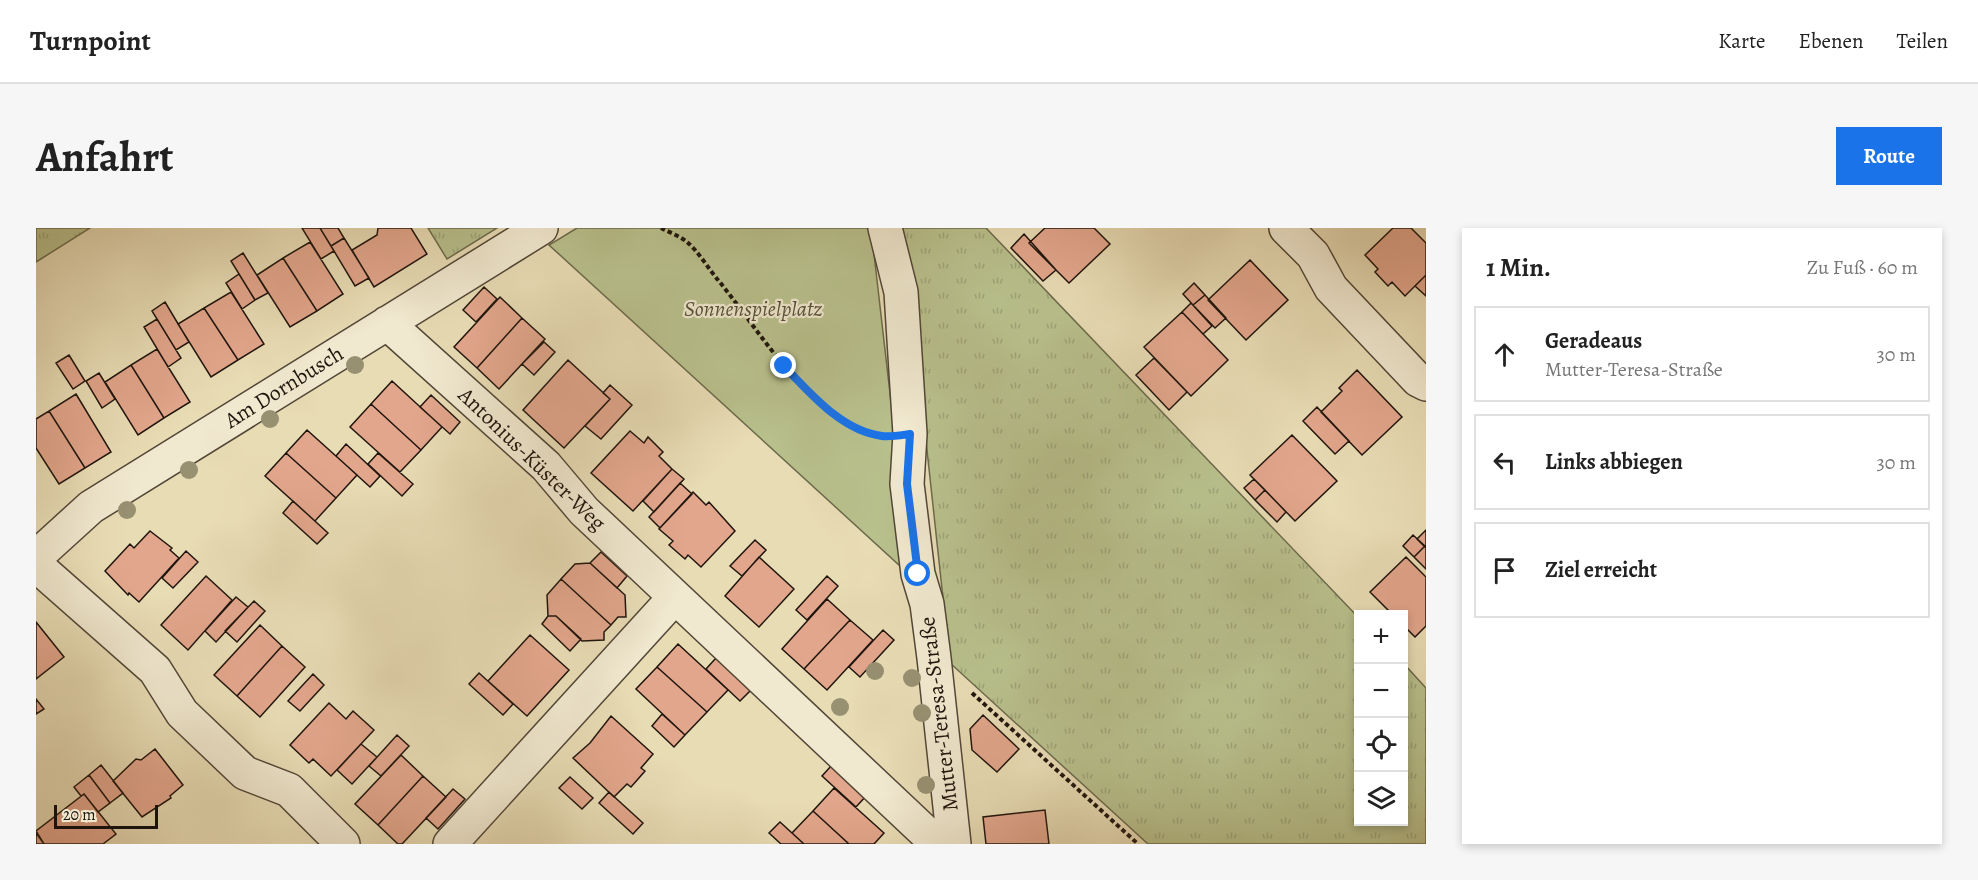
<!DOCTYPE html>
<html lang="de">
<meta charset="utf-8">
<style>
body{margin:0;font-family:Alegreya,serif;background:#f6f6f6;color:#222}
.controls{position:absolute;right:18px;bottom:18px;display:grid;overflow:hidden;border-radius:0px;box-shadow:0 3px 9px #0003}
.controls button{width:54px;height:54px;display:grid;place-items:center;padding:0;border:0;border-bottom:2px solid #e0e0e0;background:#fff;color:#222;font:30px sans-serif}
.scale{position:absolute;left:18px;bottom:15px;width:104px;box-sizing:border-box;padding-left:6px;border:3px solid #20150d;border-top:0;font-size:16px;line-height:21px;white-space:nowrap;color:#20150d;-webkit-text-stroke:4px #f0e8cf;paint-order:stroke}
.stop{position:absolute;width:18px;height:18px;margin:-14px;border:4px solid #1a73e8;border-radius:50%;background:#fff}
.stop.end{background:#1a73e8;border-color:#fff;box-shadow:0 2px 6px #0008}
.list{margin:0;padding:0;list-style:none}
h2{display:flex;justify-content:space-between;align-items:center;height:78px;margin:0;padding:0 24px;font-size:26px}
h2 small{font-size:20px;font-weight:400;color:#767676}
.list li{display:grid;grid-template-columns:39px 1fr auto;gap:18px;align-items:center;box-sizing:border-box;height:96px;margin:0 12px 12px;padding:0 12px;border:2px solid #e0e0e0;border-radius:0px}
.list b{display:block;font-size:22px;white-space:nowrap}
.list p{margin:0;font-size:20px;white-space:nowrap;color:#767676}
.list em{font-size:20px;font-style:normal;color:#767676}
.icon{flex:none;width:33px;height:33px;fill:none;stroke:currentColor;stroke-width:2;stroke-linecap:round;stroke-linejoin:round}
.map{position:relative;flex:none;width:1390px;height:616px;overflow:hidden;border-radius:0px}
header{display:flex;align-items:center;gap:36px;box-sizing:border-box;height:84px;padding:0 30px;background:#fff;border-bottom:2px solid #e0e0e0}
header strong{font-size:28px}
nav{display:flex;gap:33px;margin-inline-start:auto;font-size:21px}
.intro{display:flex;align-items:center;justify-content:space-between;box-sizing:border-box;height:144px;padding:0 36px}
h1{margin:0;font-size:42px}
.button{padding:15px 27px;border-radius:0px;background:#1a73e8;color:#fff;font-size:21px;font-weight:700}
main{display:flex;gap:36px;padding:0 36px}
aside{flex:1;background:#fff;border-radius:0px;box-shadow:0 3px 9px #0003}
.map>svg:first-child{display:block}
</style>
<header>
<strong>Turnpoint</strong>
<nav><a>Karte</a><a>Ebenen</a><a>Teilen</a></nav>
</header>
<div class="intro"><h1>Anfahrt</h1><a class="button">Route</a></div>
<main>
<div class="map">
<svg width="1390" height="616" viewBox="0 0 1390 616">
<defs>
<pattern id="grass-tufts" width="24" height="20" patternUnits="userSpaceOnUse" patternTransform="scale(1.5)"><rect width="24" height="20" fill="#b8c08c"/><path d="M3 7l-1-3M5 7V3M7 7l1-3M15 17l-1-3M17 17v-4M19 17l1-3" fill="none" stroke="#9ea478"/></pattern>
</defs>
<rect width="100%" height="100%" fill="#e8dcb5"/>
<filter id="stains"><feTurbulence type="fractalNoise" baseFrequency=".00333" numOctaves="4"/><feColorMatrix values="0 0 0 0 .2 0 0 0 0 .09 0 0 0 0 .02 0 0 0 .5 -.17"/></filter>
<radialGradient id="worn" r=".72"><stop offset=".6" stop-color="#630" stop-opacity="0"/><stop offset="1" stop-color="#630" stop-opacity=".3"/></radialGradient>
<path fill="url(#grass-tufts)" stroke="#6c6a4c" stroke-width="1.5" d="M0,0h54l-54,34z
M392,0h69l-50,31z
M867,0h83l372,389v205h46v-158l22,24v156h-278l-198,-181z"/>
<path fill="#b8c08c" stroke="#6c6a4c" stroke-width="1.5" d="M541,0h294l40,348 -362,-331z"/>
<path fill="#e2a68c" stroke="#20150d" stroke-width="1.5" d="M266,0h18l14,23 -13,8z
M284,0h18l6,10 -13,8z
M342,0h33l16,26 -53,33 -22,-37 25,-15z
M1009,0h49l16,16 -41,39 -40,-40z
M1357,0h18l15,15v32l-21,21 -13,-14 -4,4 -13,-14 3,-3 -13,-14z
M988,6l32,36 -13,11 -32,-33z
M308,10l25,40 -14,8 -24,-40z
M274,14l33,52 -26,17 -34,-53z
M207,25l25,40 -13,7 -24,-39z
M247,30l34,53 -27,16 -33,-52z
M1214,32l38,40 -42,40 -38,-40z
M203,46l16,26 -13,9 -16,-26z
M1390,47v21l-11,-10z
M1158,55l11,12 -12,10 -10,-11z
M448,59l13,12 -21,23 -13,-12z
M195,64l33,52 -26,16 -34,-52z
M1169,67l21,23 -11,10 -22,-23z
M464,69l22,21 -45,50 -23,-21z
M129,74l24,40 -13,8 -24,-39z
M1155,75l21,23 -9,8 -21,-22z
M168,80l34,52 -27,17 -33,-53z
M1146,84l46,48 -37,36 -47,-49z
M486,90l23,21 -46,50 -22,-21z
M121,91l24,39 -13,9 -24,-40z
M508,114l11,10 -21,23 -12,-11z
M121,121l33,53 -26,16 -33,-53z
M33,127l16,26 -12,8 -17,-26z
M1118,130l33,34 -18,18 -33,-35z
M532,132l42,39 -46,49 -41,-38z
M95,137l33,53 -26,17 -33,-53z
M1321,142l45,47 -40,38 -41,-43 21,-21 -3,-3z
M63,145l16,26 -13,9 -16,-27z
M356,153l50,46 -21,23 -50,-46z
M574,157l22,20 -31,34 -16,-13 25,-27 -7,-6z
M40,166l35,58 -26,16 -36,-57z
M395,167l29,27 -10,12 -30,-27z
M335,176l50,46 -21,22 -50,-45z
M1281,179l32,34 -14,13 -32,-33z
M13,183l36,57 -26,16 -23,-36v-29z
M271,202l50,45 -21,23 -50,-45z
M594,203l14,12 4,-6 15,15 -4,4 13,13 -39,42 -42,-38z
M1256,207l45,46 -42,40 -45,-46z
M310,216l34,32 -10,11 -34,-31z
M250,225l50,45 -21,23 -50,-45z
M342,225l35,31 -11,12 -34,-32z
M636,241l12,10 -30,33 -11,-11z
M1218,251l11,11 -10,10 -11,-12z
M644,255l12,11 -32,34 -11,-11z
M1229,262l21,22 -9,10 -22,-22z
M657,264l13,13 3,-3 26,29 -34,36 -13,-12 -3,4 -16,-14 4,-4 -14,-12z
M257,273l35,32 -11,11 -34,-31z
M1390,302v18l-9,-9z
M114,303l22,17 -2,2 9,8 -40,44 -10,-9 -1,2 -23,-24 25,-27 4,4z
M1377,307l12,11 -11,11 -11,-11z
M719,312l11,10 -24,26 -12,-10z
M1389,318l1,2v21l-12,-12z
M150,323l12,11 -25,26 -11,-10z
M565,324l26,24 -10,12 -27,-25z
M723,329l35,32 -35,38 -34,-31z
M1370,329l20,20v49l-11,11 -11,-11v-12h-12l-22,-22z
M554,335l35,32 1,22h-8l-7,8 -50,-46 14,-15z
M170,348l26,24 -44,50 -27,-25z
M791,348l11,10 -31,34 -11,-10z
M525,351l50,46 -7,7v8l-22,1 -26,-25h-8l-1,-21z
M200,369l12,10 -32,35 -11,-11z
M791,371l23,21 -46,49 -22,-20z
M218,373l11,10 -28,31 -12,-11z
M512,388h8l25,23 -11,12 -28,-27z
M814,392l23,20 -46,50 -23,-21z
M0,394l28,35 -28,22z
M224,397l22,21 -45,50 -23,-21z
M847,402l11,10 -34,37 -11,-10z
M494,407l39,35 -42,46 -39,-35z
M642,416l50,46 -21,22 -50,-45z
M246,418l23,21 -45,50 -23,-21z
M680,430l35,32 -11,11 -34,-32z
M621,439l50,45 -22,23 -49,-46z
M443,445l34,31 -10,11 -34,-31z
M277,446l11,11 -24,26 -12,-10z
M0,471l8,10 -8,5z
M293,475l17,16 7,-8 21,19 -43,46 -18,-17 -4,4 -19,-18z
M626,486l23,21 -11,12 -22,-21z
M947,487l36,34 -22,23 -25,-22 -2,-21z
M575,488l42,38 -12,14 4,3 -14,16 -4,-3 -13,13 -41,-39 17,-15z
M361,507l12,11 -28,30 -12,-10z
M325,516l16,13 -25,27 -15,-14z
M119,521l28,36 -13,11 1,2 -29,19 -29,-36 23,-22 5,1z
M365,527l22,21 -45,49 -23,-21z
M65,537l22,28 -13,10 -21,-28z
M796,537l34,31 -10,11 -34,-31z
M53,547l21,28 -12,9 -14,-18 -3,2 -7,-9z
M387,548l23,21 -44,47h-4l-20,-19z
M534,549l23,21 -11,11 -23,-21z
M798,560l50,45 -10,11h-25l-36,-33z
M417,561l12,10 -27,30 -12,-11z
M573,564l34,31 -10,11 -34,-31z
M48,566l32,40 -13,10h-59l-8,-13z
M1009,582l4,34h-63l-3,-27z
M777,583l36,33h-45l-12,-11z
M744,594l24,22h-23l-12,-11z
M0,605l8,11h-8z"/>
<g fill="none" stroke-linecap="round" stroke-linejoin="round">
<defs>
<path id="minor" d="M849,0l16,64 9,142 -3,50 11,90 9,30 7,54 20,186
M1250,0l27,27 18,33 87,92 8,4
M351,95l159,143 38,45 342,322 16,11
M0,329l55,-50 450,-279
M0,337l119,105 27,43 63,60 44,17 54,54
M414,616l225,-247"/>
</defs>
<use href="#minor" stroke="#524737" stroke-width="36"/>
<path stroke="#20150d" stroke-width="4" stroke-dasharray="4.5 3" stroke-linecap="butt" d="M625,0c8,4 18,8 25,13 12,10 22,27 32,39 46,56 87,132 159,155
M936,465l166,151"/>
<use href="#minor" stroke="#f0e8cf" stroke-width="33"/>
</g>
<g fill="#979071">
<circle cx="319" cy="137" r="9"/>
<circle cx="234" cy="191" r="9"/>
<circle cx="153" cy="242" r="9"/>
<circle cx="91" cy="282" r="9"/>
<circle cx="839" cy="443" r="9"/>
<circle cx="876" cy="450" r="9"/>
<circle cx="804" cy="479" r="9"/>
<circle cx="886" cy="485" r="9"/>
<circle cx="890" cy="557" r="9"/>
</g>
<g fill="none" stroke-linecap="round" stroke-linejoin="round">
<path stroke="#1a73e8" stroke-width="8" d="M748,138c27,28 58,65 98,70 9,1 20,-1 28,-2l-3,50 11,90"/>
</g>
<g text-anchor="middle" dominant-baseline="central" stroke-width="4.5" stroke-linejoin="round" paint-order="stroke">
<g font-size="22" font-style="italic" fill="#555139" stroke="#f0e8cf">
<text x="717" y="81">Sonnenspielplatz</text>
</g>
<g font-size="22" fill="#20150d" stroke="#f0e8cf">
<text transform="translate(248 159) rotate(-32)">Am Dornbusch</text>
<text transform="translate(496 231) rotate(44)">Antonius-Küster-Weg</text>
<text transform="translate(903 486) rotate(-97)">Mutter-Teresa-Straße</text>
</g>
</g>
<rect width="100%" height="100%" filter="url(#stains)"/>
<rect width="100%" height="100%" fill="url(#worn)"/>
</svg>
<div class="controls">
<button>+</button>
<button>−</button>
<button><svg class="icon" aria-label="locate" viewBox="0 0 24 24"><circle cx="12" cy="12" r="6"/><path d="M12 2v4M12 18v4M2 12h4M18 12h4"/></svg></button>
<button><svg class="icon" aria-label="layers" viewBox="0 0 24 24"><path d="M12 4l9 5-9 5-9-5zM3 14l9 5 9-5"/></svg></button>
</div>
<div class="scale">20 m</div>
<div class="stop" style="left:882px;top:346px"></div>
<div class="stop end" style="left:748px;top:138px"></div>
</div>
<aside>
<h2>1 Min.<small>Zu Fuß · 60 m</small></h2>
<ul class="list">
<li><svg class="icon" aria-label="ahead" viewBox="0 0 24 24"><path d="M12 20V5M6 11l6-6 6 6"/></svg><div><b>Geradeaus</b><p>Mutter-Teresa-Straße</p></div><em>30 m</em></li>
<li><svg class="icon" aria-label="left" viewBox="0 0 24 24"><path d="M17 20v-9H6M10 6l-5 5 5 5"/></svg><div><b>Links abbiegen</b></div><em>30 m</em></li>
<li><svg class="icon" aria-label="arrive" viewBox="0 0 24 24"><path d="M6 21V4h12l-3 4 3 4H6"/></svg><div><b>Ziel erreicht</b></div></li>
</ul>
</aside>
</main>
